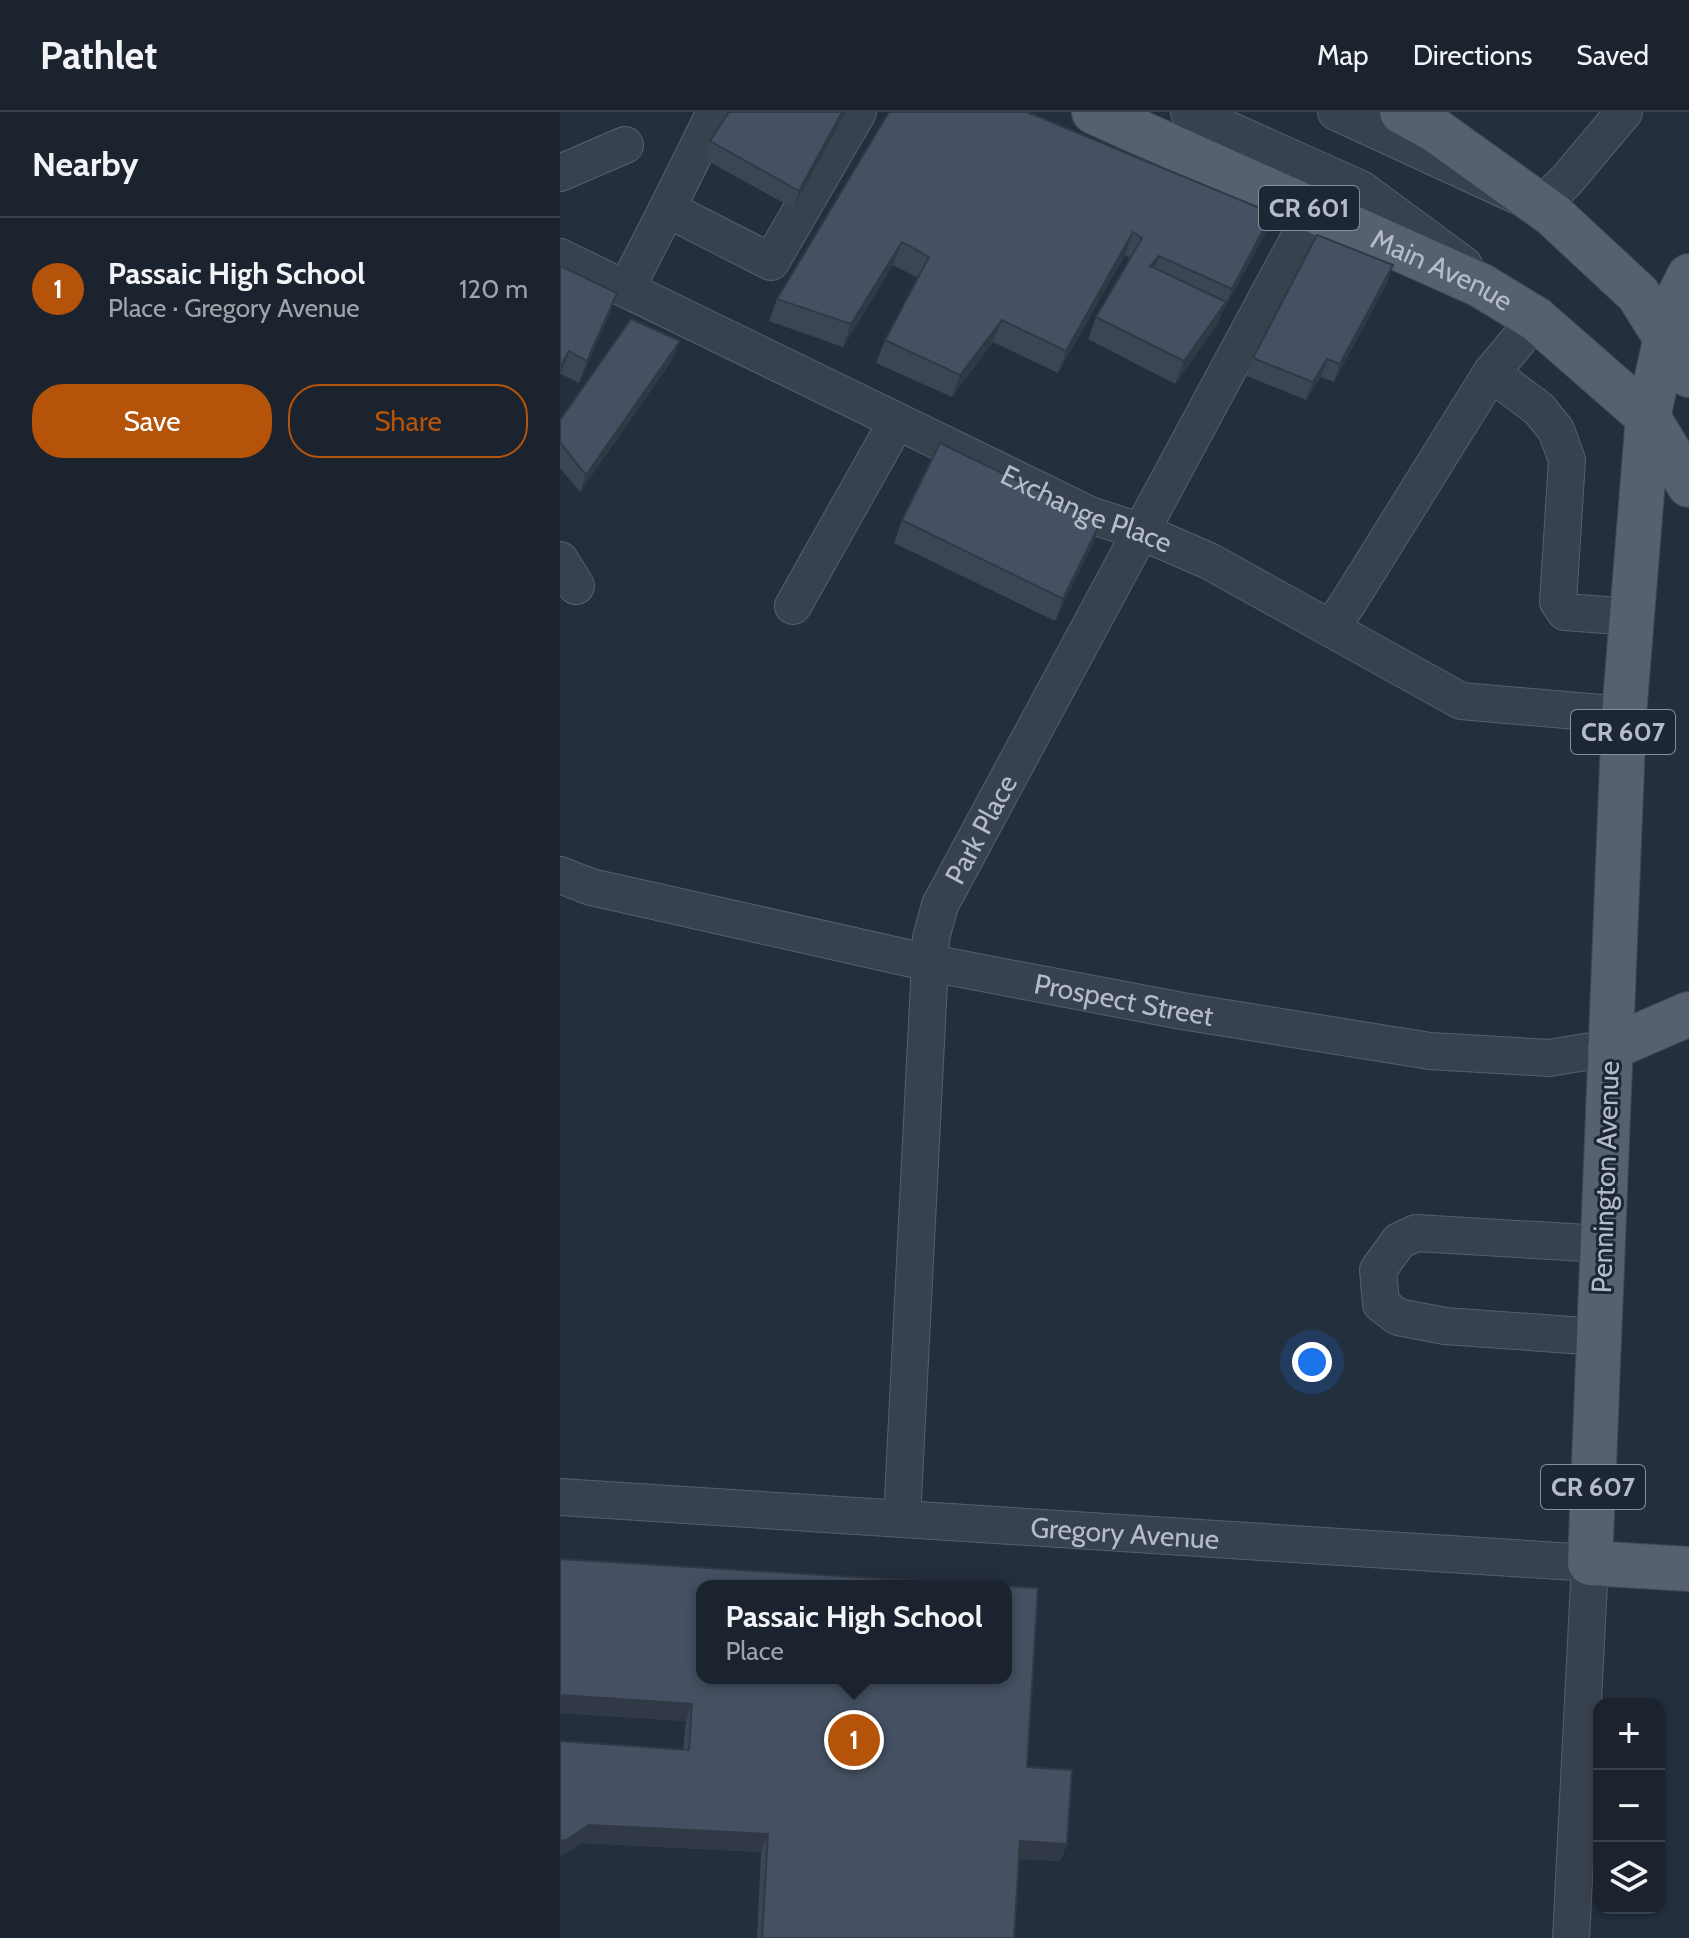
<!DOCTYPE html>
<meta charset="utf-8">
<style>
body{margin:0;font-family:Cabin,sans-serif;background:#242b36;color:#f1f3f6}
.controls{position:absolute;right:24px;bottom:24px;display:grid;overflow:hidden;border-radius:16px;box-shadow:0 2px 6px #0004}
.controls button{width:72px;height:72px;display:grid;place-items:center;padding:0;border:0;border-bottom:2px solid #39404a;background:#1b232e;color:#f1f3f6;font:40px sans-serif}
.you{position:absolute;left:752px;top:1250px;width:28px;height:28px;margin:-20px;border:6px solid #fff;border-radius:50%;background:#1a73e8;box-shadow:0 0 0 12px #1a73e833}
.badge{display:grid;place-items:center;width:52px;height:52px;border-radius:50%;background:#b45309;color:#fff;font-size:26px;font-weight:700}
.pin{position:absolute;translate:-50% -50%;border:4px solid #fff;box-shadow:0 2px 8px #0006}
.popup{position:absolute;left:136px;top:1468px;width:316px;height:104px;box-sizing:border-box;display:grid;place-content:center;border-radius:16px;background:#1b232e;filter:drop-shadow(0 2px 6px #0005);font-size:26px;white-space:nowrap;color:#a0a4aa}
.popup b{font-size:30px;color:#f1f3f6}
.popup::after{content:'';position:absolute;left:50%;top:100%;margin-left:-16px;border:16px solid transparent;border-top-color:#1b232e}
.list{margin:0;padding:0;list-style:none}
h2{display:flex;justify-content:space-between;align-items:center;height:104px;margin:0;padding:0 32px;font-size:34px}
h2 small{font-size:26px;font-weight:400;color:#a0a4aa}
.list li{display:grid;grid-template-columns:52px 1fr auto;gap:24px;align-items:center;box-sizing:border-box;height:144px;padding:0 32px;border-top:2px solid #39404a}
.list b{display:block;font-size:30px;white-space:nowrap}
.list p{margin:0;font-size:26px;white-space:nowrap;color:#a0a4aa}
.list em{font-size:26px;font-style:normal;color:#a0a4aa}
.actions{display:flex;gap:16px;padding:24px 32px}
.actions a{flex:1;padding:18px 0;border:2px solid #b45309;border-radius:32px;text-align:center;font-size:28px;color:#b45309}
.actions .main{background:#b45309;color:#fff}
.icon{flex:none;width:44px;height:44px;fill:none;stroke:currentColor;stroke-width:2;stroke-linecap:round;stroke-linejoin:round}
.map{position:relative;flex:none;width:1129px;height:1826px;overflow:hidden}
header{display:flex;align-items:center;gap:48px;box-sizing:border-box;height:112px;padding:0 40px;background:#1b232e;border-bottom:2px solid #39404a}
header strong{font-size:38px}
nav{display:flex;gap:44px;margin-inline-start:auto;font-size:28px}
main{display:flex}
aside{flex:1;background:#1b232e}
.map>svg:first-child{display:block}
</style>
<header>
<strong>Pathlet</strong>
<nav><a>Map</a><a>Directions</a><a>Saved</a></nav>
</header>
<main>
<aside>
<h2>Nearby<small></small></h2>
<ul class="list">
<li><span class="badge">1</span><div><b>Passaic High School</b><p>Place · Gregory Avenue</p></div><em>120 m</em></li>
</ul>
<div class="actions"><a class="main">Save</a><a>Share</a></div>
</aside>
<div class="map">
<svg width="1129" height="1826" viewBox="0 0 1129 1826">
<rect width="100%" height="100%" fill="#242f3e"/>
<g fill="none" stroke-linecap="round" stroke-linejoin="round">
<defs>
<g id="minor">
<path d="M155,0l-48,97 104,53 87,-150"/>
<path d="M629,0l172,77 103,76"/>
<path d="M776,0l204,94 26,-25 58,-69"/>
<path d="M0,61l65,-28"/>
<path id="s1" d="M0,145l530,258 52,17 67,29 252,140 163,14"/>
<path d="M66,177l41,-80"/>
<path d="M931,261l48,36 17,21 11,30 -9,142 7,10 67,5"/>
<path d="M0,448l16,26"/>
<path d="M233,494l104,-185"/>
<path d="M771,516l17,-25 143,-230 45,-54 -21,-16"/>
<path id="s2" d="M0,763l31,12 339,76 252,48 248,40 119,7 61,-10"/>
<path d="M1039,1225l-154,-11 -47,-9 -17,-13 -3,-34 21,-29 17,-8 187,11"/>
<path id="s3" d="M0,1385l1030,66 -19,375"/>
<path id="s4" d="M342,1407l28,-556 1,-25 9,-33 374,-695"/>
</g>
<g id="major">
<path id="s5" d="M534,0l386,173 56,34 112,98 41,68"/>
<path d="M842,0l33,18 117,84 86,80 51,81"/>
<path d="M1129,164l-9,18 -14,43 -18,80 -24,298 -34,848 99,6"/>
<path d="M1050,936l79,-34"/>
</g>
</defs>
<use href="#minor" stroke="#565f6c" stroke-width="38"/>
<use href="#major" stroke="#414a57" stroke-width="46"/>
<use href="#minor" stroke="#38414e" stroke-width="36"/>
<use href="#major" stroke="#56606e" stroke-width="44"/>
</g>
<path fill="#3b4654" d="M286,0l-53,96 -89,-49 6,-18z
M329,0l383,101 -8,23 -41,75h-1l-5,14 -42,59 -87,-45 8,-22 34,-59 -5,-3 -67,118 -65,-31 -41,55 -76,-34 9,-23 33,-62 -25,-13 -50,82 -74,-26 8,-22z
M833,153l-6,18 -53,99 -13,-5 -15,23 -59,-24 6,-18z
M0,154l49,50 -30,67 -18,-9 -1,1z
M113,247l-93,133 -20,-24v-48z
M342,408l199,1 -8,23 -38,77 -161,-78z
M0,1447l467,208 34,94 -42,-2 -5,79h-257l4,-86 -178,-9 100,-94 3,-28 -126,-8z"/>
<path fill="#303945" d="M282,0h4l-53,96 6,-17z
M712,101l-8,23 -41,75 9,-22z
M573,120l-8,23 -67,118 8,-22z
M342,130l-9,23 -50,82 8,-23z
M599,144l-8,23 -1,-13z
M833,153l-6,18 -53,99 6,-18z
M57,181l-8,23 -30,67 8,-22z
M666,190l-9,23 -42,59 9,-23z
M442,208l-9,22 -41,55 8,-22z
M120,229l-7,18 -93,133 6,-17z
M9,239l-9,24v-7z
M767,247l-6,18 -15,23 7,-18z
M541,409l-8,23 -38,77 8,-22z
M0,1583l132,9 -6,17 -126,-8z
M29,1713l179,9 -7,18 -178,-9 -23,14v-16z
M460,1729l47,3 -6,17 -48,-2z"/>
<path fill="#455162" stroke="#303945" stroke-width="2" d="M169,0h113l-43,79 -89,-50z
M329,0h138l245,101 -40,76 -73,-33 -9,10 76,36 -42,59 -88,-44 46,-79 -9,-6 -67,119 -64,-31 -42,55 -75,-35 44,-83 -27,-15 -51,82 -74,-25z
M757,123l76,30 -53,99 -13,-5 -14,23 -60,-24z
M0,154l57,27 -30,68 -18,-10 -9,17z
M71,207l49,22 -94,134 -26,-33v-22z
M380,331l161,78 -38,78 -161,-79z
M0,1447l445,27h-303v92h304v-92l32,2 -11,179 45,3 -5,74 -47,-3 -6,97h-252l6,-104 -179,-9 -23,15 -6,1v-100l129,9 3,-46 -132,-9z"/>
<g text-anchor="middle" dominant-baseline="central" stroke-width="6" stroke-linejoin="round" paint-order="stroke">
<g fill="#1d2633" stroke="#878f9c" stroke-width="2">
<rect x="699" y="74" width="100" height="44" rx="6"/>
<rect x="1011" y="598" width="104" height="44" rx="6"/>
<rect x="981" y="1353" width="104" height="44" rx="6"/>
</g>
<g font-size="26" font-weight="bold" fill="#b4bcc9">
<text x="749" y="96">CR 601</text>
<text x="1063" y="620">CR 607</text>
<text x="1033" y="1375">CR 607</text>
</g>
<g font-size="28" fill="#b4bcc9" stroke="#1d2633">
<text stroke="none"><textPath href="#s5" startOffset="382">Main Avenue</textPath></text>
<text stroke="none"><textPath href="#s1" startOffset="584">Exchange Place</textPath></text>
<text stroke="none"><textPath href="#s4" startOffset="702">Park Place</textPath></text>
<text stroke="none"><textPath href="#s2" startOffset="578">Prospect Street</textPath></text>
<text transform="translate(1045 1065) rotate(-88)">Pennington Avenue</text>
<text stroke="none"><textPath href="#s3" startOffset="566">Gregory Avenue</textPath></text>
</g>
</g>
</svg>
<div class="controls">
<button>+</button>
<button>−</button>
<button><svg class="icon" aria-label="layers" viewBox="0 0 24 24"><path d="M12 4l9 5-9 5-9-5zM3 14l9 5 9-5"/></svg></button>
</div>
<div class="you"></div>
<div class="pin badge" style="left:294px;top:1628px">1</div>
<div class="popup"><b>Passaic High School</b>Place</div>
</div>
</main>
